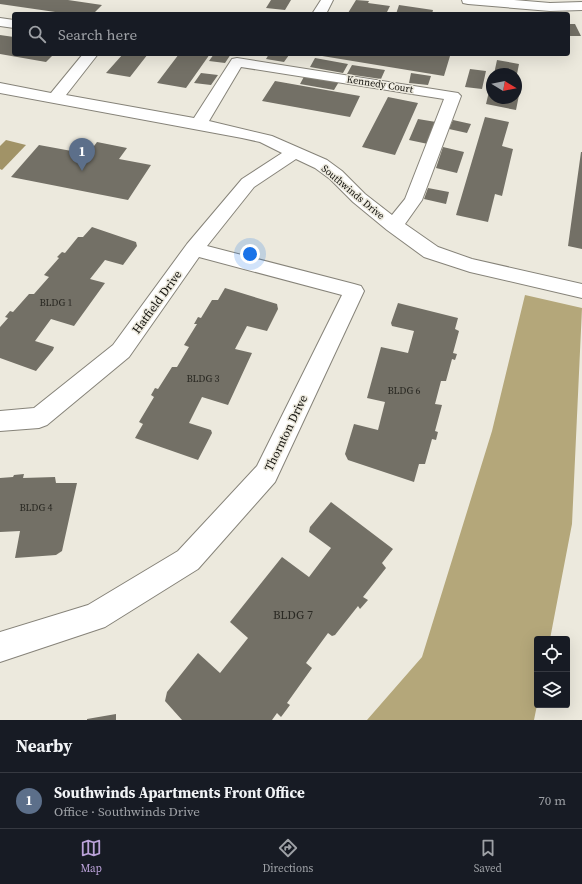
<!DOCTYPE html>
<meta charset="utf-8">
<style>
body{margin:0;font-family:"Source Serif 4",serif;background:#20242c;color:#f1f3f6}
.controls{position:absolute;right:12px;bottom:12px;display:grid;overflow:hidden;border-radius:4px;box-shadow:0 4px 16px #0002}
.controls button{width:36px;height:36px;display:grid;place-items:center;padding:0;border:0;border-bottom:1px solid #363941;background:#171b24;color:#f1f3f6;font:20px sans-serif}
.compass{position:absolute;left:486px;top:68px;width:36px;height:36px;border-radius:50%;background:#171b24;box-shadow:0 4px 16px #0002;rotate:100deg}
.you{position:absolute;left:250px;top:254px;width:14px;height:14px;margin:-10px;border:3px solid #fff;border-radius:50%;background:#1a73e8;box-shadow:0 0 0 6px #1a73e833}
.badge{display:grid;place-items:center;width:26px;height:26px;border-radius:50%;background:#bba2d9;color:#fff;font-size:13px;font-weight:700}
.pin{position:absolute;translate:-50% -33px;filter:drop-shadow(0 1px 2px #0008)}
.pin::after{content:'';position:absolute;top:21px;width:14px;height:12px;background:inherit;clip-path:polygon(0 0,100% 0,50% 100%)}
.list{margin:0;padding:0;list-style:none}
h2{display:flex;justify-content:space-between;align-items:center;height:52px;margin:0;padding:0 16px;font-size:17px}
h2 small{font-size:13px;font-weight:400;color:#9ea1a6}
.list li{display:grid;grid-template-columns:26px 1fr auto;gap:12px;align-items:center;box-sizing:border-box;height:56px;padding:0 16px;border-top:1px solid #363941}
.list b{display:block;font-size:15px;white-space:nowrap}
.list p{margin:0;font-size:13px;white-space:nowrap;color:#9ea1a6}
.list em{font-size:13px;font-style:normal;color:#9ea1a6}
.icon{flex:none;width:22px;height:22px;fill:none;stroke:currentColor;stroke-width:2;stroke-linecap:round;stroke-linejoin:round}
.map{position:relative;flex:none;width:582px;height:720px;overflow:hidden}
.search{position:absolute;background:#171b24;box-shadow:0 4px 16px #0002;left:12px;right:12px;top:12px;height:44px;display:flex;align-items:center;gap:10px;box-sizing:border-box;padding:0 14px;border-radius:4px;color:#9ea1a6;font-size:15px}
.sheet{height:108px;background:#171b24}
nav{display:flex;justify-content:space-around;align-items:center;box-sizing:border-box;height:56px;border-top:1px solid #363941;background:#171b24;font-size:11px;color:#9ea1a6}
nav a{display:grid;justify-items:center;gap:2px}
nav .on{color:#bba2d9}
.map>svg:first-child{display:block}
</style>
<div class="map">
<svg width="582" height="720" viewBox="0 0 582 720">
<rect width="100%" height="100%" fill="#ece9dd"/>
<path fill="#b4a77a" d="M525,295l57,13 -10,216 -22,115h-13v66l-3,15h-167l55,-63 70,-226z"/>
<path fill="#a19367" d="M6,140l20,5 -24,25 -2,-1v-23z"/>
<path fill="#737066" d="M0,0h68l34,5 -9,9h-24l-69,-10z
M271,0h20l-6,10 -19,-2z
M356,0l13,1 -1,2 22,3 -4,8 -38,-1z
M399,5l34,5 -1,4h-36z
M568,24h7l6,12h-13z
M0,35l14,2v17h40l-8,8 -46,-8z
M123,54h25l-18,23 -24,-4z
M179,54h31l-24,34 -29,-5z
M214,54h17l-6,9 -16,-2z
M269,54h16l4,1 -5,7 -18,-3z
M310,54h130l10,2 -6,20z
M315,58l33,6 -5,9 -33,-6z
M497,60l22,4 -2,10h-23z
M352,65l33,5 -4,9 -34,-5z
M470,69l16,2 -4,18 -17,-2z
M201,73l17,2 -7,10 -17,-2z
M306,73l34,7 -6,10 -34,-6z
M411,73l20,3 -3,9 -19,-2z
M275,81l85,15 -10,21 -88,-16z
M491,83l1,15h24v-13h5l-5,25 -30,-6z
M388,97l30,6 -23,52 -33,-8z
M485,117l24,5 -7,24 11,3 -11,47 -7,-2 -7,28 -32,-7z
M418,119l18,3 -8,22 -19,-4z
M453,120l18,4 -4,9 -18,-4z
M97,142l30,6 -8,11 32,6 -23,35 -117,-23 28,-32 49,9z
M443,147l21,5 -7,21 -21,-5z
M581,152h1v97l-14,-3z
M428,188l21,4 -3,12 -22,-5z
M92,227l44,15 1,4 -14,19 -18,-5 -15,19 15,4 -31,43 -23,-7 -16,22 19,6 -1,3 -17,21 -36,-13v-31l8,-9 -3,-1 5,-6 3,1 16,-18h5l15,-17 -5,-2 15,-17 -2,-1 5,-5 3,1 13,-16h5z
M225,288l52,16 1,5 -11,22 -20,-5 -12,23 17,4 -24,52 -26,-8 -13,26 22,7 1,3 -14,27 -63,-22 8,-14 -4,-2 15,-25 -3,-2 4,-7 3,1 14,-22h5l12,-20 -5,-2 13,-21h-3l4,-7 3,1 11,-18h6z
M398,303l60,15 -3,11 4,2 -6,22 4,1 -2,6 -3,-1 -6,22h-5l-6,23 7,1 -7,26 3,1 -2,8 -4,-1 -7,25h-6l-5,18 -66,-22 -3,-6 9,-30 24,6 7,-28 -18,-4 14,-51 27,6 6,-22 -22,-5 -1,-3z
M24,474l-1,4 32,-1 1,6h21l-15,68 -6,4 -41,3 5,-27 -20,1v-54l13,-1 1,-2z
M331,502l62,47 -11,14 4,5 -23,29 5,3 -8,9 -2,-3 -23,29 -3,1 -4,-3 -22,30 6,5 -25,35 3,2 -9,12 -4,-4 -5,7h-90l-17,-19 2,-9 31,-39 22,20 28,-35 -18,-16 52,-65 27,20 22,-29 -22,-16 1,-5z
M116,714v6h-29v-1z"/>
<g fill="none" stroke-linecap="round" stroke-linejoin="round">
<defs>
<path id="minor" d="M321,0h12l-7,14h-14z
M462,0h52l36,3 32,-1v8l-32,1 -82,-7 -5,-1z
M0,18l14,2v8l-14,-2z
M83,54h15l-32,41 128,23 38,-59 5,-1 221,35 3,3 -39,104 -17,24 33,23 34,12 110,25v14l-112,-26 -46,-15 -37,-27 -34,-28 -23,-23 -15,-11 -19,-9 -42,28 -47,59 147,38 7,2 3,5 -89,191 -77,87 -93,58 -105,35v-30l88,-27 90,-54 79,-85 85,-171 -143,-38 -70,100 -82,68 -8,3 -39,3v-20l34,-3 79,-63 74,-101 55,-65 40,-26 -22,-11 -18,-4 -242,-45v-10l51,10zM241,67l203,32 -39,100 -13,16 -27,-21 -23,-23 -15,-11 -55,-24 -63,-15z"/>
</defs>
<use href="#minor" stroke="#868379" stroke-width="2"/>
<use href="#minor" fill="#fff" fill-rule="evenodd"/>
</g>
<g text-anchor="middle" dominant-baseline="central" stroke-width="3" stroke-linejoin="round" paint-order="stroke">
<g font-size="10" fill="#12110d" stroke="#ece9dd">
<text transform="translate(380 84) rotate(9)">Kennedy Court</text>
<text transform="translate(353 192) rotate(40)">Southwinds Drive</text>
</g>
<g font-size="10" fill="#2a2923">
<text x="56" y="302">BLDG 1</text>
<text x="203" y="378">BLDG 3</text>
<text x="404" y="390">BLDG 6</text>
<text x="36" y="507">BLDG 4</text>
</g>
<g font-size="12" fill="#12110d" stroke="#ece9dd">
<text transform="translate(157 302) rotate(-54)">Hatfield Drive</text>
<text transform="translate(286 433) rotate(-64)">Thornton Drive</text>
</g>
<g font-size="12" fill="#2a2923">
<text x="293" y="615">BLDG 7</text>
</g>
</g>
</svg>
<div class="controls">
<button><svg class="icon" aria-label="locate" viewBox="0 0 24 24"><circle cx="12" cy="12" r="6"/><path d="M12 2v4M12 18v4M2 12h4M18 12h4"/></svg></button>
<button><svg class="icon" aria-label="layers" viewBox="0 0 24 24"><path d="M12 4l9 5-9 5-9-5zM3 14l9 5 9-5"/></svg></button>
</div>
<svg class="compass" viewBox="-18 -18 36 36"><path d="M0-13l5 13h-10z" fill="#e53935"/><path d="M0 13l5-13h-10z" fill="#9ea1a6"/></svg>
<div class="you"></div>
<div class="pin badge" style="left:82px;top:171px;background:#5c6f8a">1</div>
<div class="search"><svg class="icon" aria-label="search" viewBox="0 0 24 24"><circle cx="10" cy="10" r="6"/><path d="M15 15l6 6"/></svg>Search here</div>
</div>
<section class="sheet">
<h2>Nearby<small></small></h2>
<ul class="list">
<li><span class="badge" style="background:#5c6f8a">1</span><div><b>Southwinds Apartments Front Office</b><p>Office · Southwinds Drive</p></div><em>70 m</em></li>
</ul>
</section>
<nav>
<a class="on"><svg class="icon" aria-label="map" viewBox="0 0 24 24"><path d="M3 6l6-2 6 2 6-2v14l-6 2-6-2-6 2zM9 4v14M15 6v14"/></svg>Map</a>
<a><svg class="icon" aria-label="directions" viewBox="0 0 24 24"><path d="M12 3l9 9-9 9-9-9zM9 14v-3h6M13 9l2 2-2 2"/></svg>Directions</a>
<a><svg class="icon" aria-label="saved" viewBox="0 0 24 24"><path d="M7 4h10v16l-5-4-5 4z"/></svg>Saved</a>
</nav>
